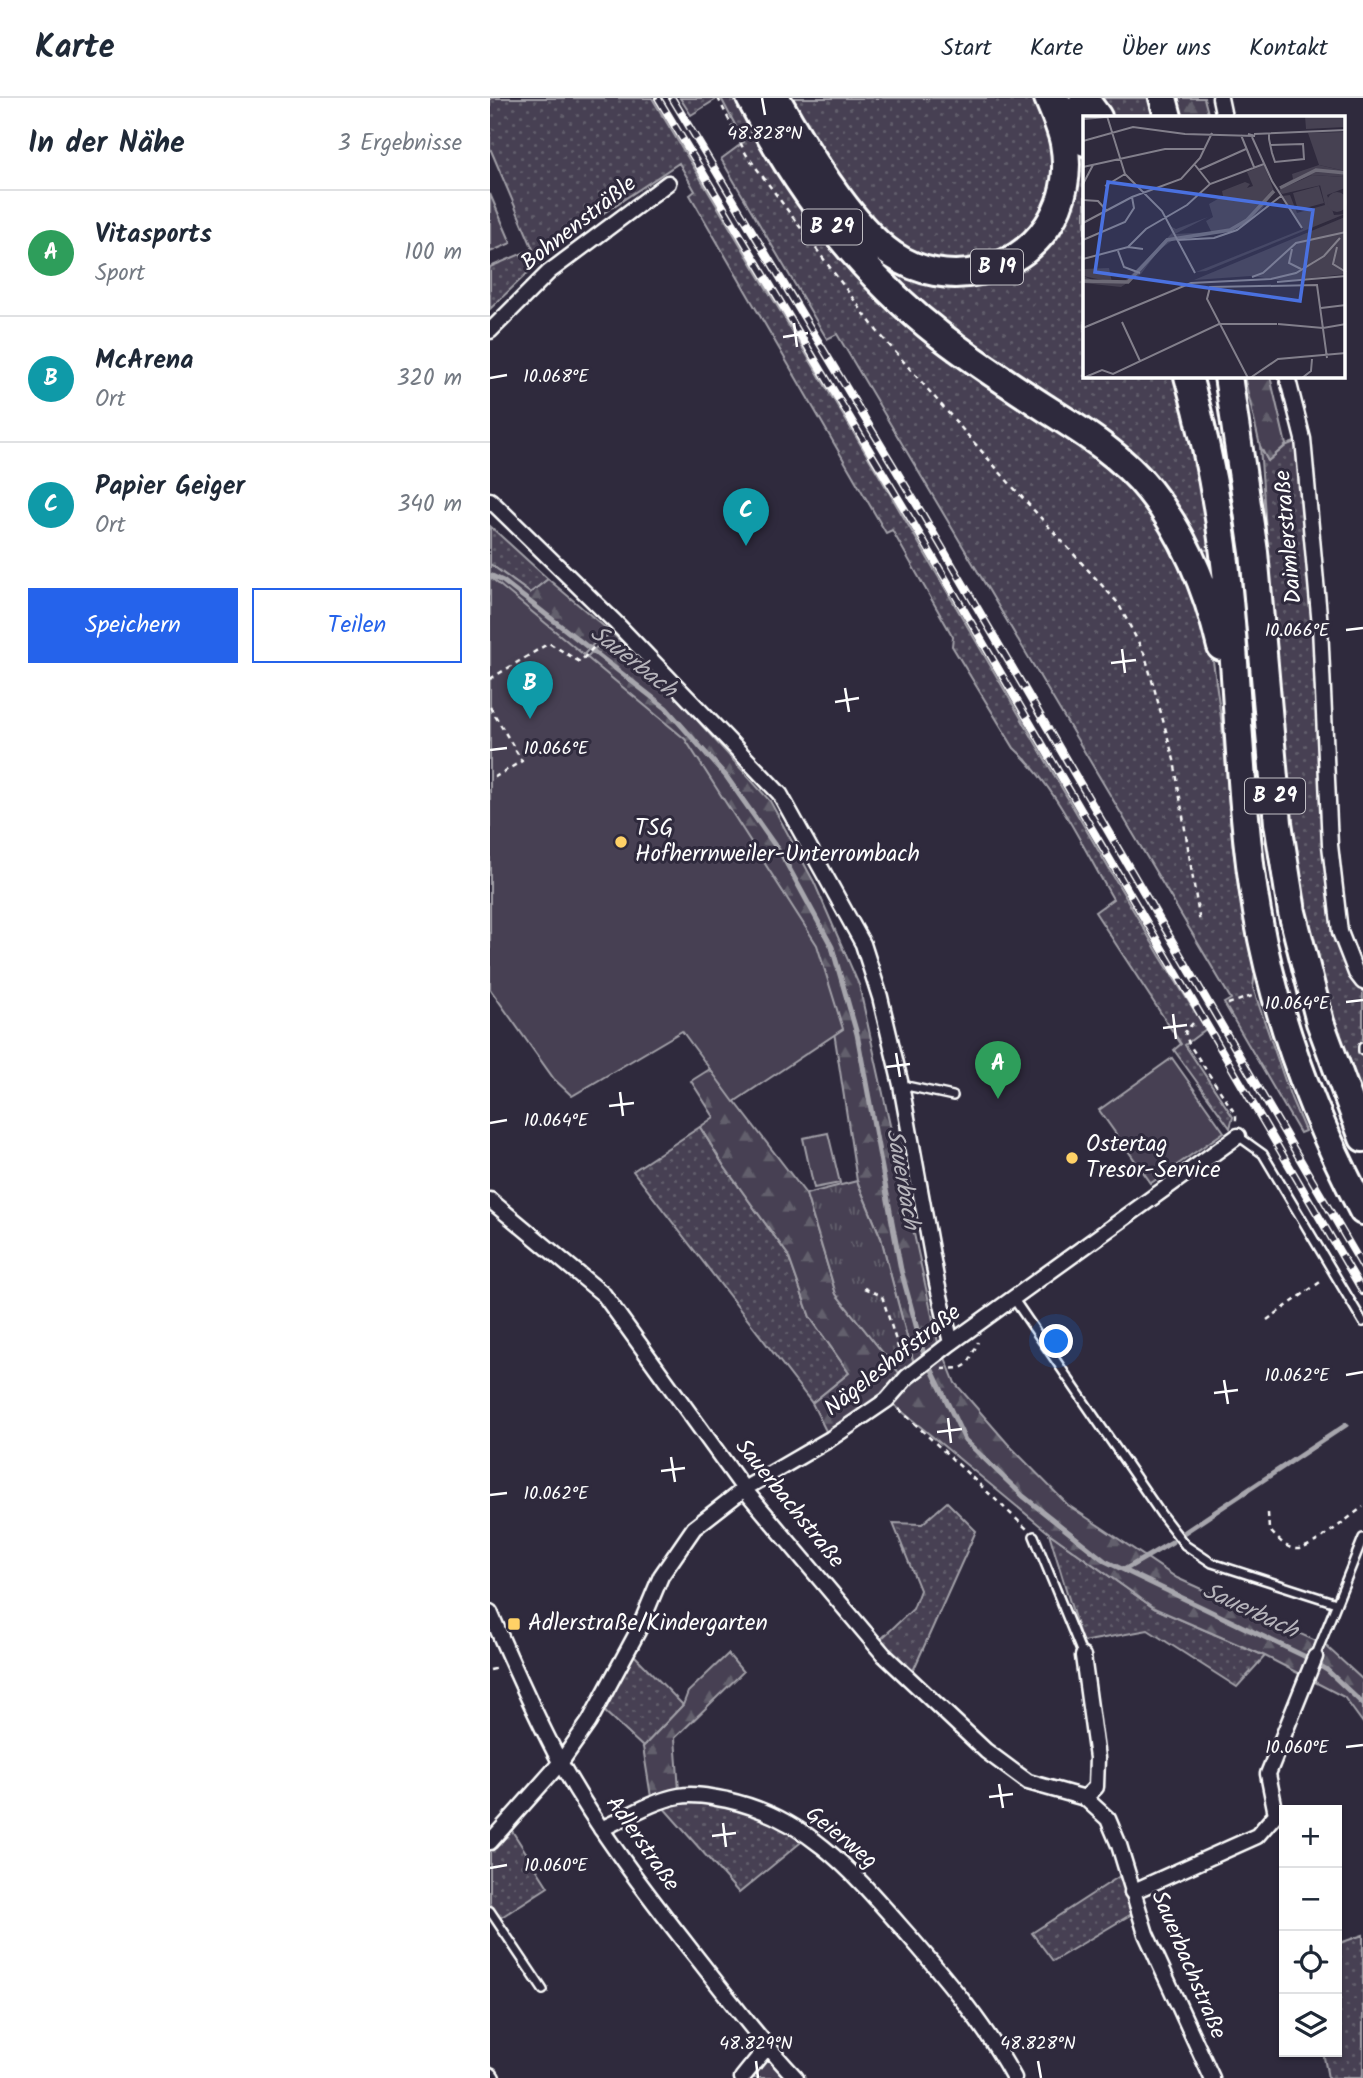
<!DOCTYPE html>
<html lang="de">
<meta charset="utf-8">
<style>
body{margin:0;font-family:Kalam,sans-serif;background:#f2f2f3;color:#1f2937}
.controls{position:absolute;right:21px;bottom:21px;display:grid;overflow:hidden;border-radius:0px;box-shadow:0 2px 5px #0004}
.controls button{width:63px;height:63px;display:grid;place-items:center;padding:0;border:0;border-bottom:2px solid #e0e1e3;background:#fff;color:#1f2937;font:35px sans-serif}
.you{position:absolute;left:567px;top:1244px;width:24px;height:24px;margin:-18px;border:5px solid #fff;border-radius:50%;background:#1a73e8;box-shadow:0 0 0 10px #1a73e833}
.badge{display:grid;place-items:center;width:46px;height:46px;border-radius:50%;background:#2563eb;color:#fff;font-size:23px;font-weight:700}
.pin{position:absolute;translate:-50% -58px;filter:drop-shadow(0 2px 4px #0008)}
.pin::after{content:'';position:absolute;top:37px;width:24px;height:21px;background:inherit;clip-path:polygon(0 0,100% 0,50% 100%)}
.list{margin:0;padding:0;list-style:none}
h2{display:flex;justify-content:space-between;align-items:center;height:91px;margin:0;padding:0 28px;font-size:30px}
h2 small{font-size:23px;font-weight:400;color:#747a83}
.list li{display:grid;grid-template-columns:46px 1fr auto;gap:21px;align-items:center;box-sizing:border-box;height:126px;padding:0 28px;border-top:2px solid #e0e1e3}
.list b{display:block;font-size:26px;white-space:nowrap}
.list p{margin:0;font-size:23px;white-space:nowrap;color:#747a83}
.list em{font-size:23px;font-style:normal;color:#747a83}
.actions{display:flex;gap:14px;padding:21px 28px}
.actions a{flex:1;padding:16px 0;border:2px solid #2563eb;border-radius:0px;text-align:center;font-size:24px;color:#2563eb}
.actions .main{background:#2563eb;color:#fff}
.icon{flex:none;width:38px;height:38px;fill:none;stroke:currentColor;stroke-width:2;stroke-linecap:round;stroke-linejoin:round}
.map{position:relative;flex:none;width:873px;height:1980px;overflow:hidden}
header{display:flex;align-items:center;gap:42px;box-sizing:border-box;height:98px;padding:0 35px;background:#fff;border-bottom:2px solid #e0e1e3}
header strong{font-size:33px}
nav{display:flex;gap:38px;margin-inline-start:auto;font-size:24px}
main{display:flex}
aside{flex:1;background:#fff}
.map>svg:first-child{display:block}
</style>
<header>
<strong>Karte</strong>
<nav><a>Start</a><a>Karte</a><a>Über uns</a><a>Kontakt</a></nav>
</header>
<main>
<aside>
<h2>In der Nähe<small>3 Ergebnisse</small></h2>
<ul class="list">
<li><span class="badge" style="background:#2e9e5b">A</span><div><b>Vitasports</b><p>Sport</p></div><em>100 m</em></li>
<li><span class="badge" style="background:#0f9aa8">B</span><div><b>McArena</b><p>Ort</p></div><em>320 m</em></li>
<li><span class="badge" style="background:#0f9aa8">C</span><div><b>Papier Geiger</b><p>Ort</p></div><em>340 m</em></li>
</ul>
<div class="actions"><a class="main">Speichern</a><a>Teilen</a></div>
</aside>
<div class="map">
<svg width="873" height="1980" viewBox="0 0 873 1980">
<defs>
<pattern id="grass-dots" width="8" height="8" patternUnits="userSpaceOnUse" patternTransform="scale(1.75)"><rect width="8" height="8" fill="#464152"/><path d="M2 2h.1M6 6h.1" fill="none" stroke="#625e6c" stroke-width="1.8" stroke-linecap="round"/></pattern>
<pattern id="forest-firs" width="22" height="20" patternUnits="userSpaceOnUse" patternTransform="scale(1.75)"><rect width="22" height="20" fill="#464152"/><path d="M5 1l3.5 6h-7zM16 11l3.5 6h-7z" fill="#625e6c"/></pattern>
<pattern id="park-tufts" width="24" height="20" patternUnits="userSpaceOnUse" patternTransform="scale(1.75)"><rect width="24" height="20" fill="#464152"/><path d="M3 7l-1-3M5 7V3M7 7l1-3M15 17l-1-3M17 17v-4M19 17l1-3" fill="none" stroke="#625e6c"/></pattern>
</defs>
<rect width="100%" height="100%" fill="#2f2a3d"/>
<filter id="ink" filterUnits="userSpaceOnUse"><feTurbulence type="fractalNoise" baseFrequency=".0143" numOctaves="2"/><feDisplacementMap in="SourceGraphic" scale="14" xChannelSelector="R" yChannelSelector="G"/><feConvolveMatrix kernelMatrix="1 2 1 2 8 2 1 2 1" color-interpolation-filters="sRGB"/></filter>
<g filter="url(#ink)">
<path fill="url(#grass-dots)" stroke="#a2a0a8" stroke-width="2" fill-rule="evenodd" d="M0,0h162l227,377 281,481 46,73 -21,16 48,72 -3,11 -56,-78 7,-6 -86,-132 18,-13c-30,-51 -56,-111 -99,-151l-62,-102 1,-9 -61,-107 -6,3 -196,-338 5,-4 -16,-28 -119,79 -70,67v-42l43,-18 -43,-101z
M190,0h38l-27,17z
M231,0h429l5,19h-70v259h95l9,32 20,142 -36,-2 25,52 14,54 10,71 11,125 22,122 -2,16 38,110 14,33 -5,2 -76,-130 7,-4 -394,-665 -10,5 -106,-180 23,-17zM402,212l180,130 -141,-94z
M813,341l36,493 24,50v141l-25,-65 -50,-221 -28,-391 8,15 19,-16z
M0,428l58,53 -18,14 -40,-29z
M210,1029l24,39 64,89 22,62 39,56 -37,30 -179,-232z
M457,1404l29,29 -63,140 -34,-30 34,-32 7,-19 -27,-67 29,1z
M559,1435l105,75 111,48 -28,31 -89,-57 -66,12z
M144,1557l49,50 -40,42 -42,-39z
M192,1701l73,12 50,28 -66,54 -77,-87z
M19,1728l39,61 -48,31 -10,-15v-57z
M633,1776l12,38 -82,49 -21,-28z
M873,1837v143h-35l-5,-26h14v-108z"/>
<path fill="url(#forest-firs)" stroke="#a2a0a8" stroke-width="2" d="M688,0h26l5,19h-27z
M754,278h26l16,69 -18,16 -8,-15z
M0,466l40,29 18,-14 59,50 -27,30 -90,-64z
M121,534l49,47 110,122 44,81 45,103 80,362 -25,17 -33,-126 -24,-57 -25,-162 -250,-357z
M220,971l96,125 30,100 64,80 -16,23 -56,38 -16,-32 37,-30 -39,-56 -22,-62 -64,-89 -24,-39 14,-10 -23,-36z
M452,1252l13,33 53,61 60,61 109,73 148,67 38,35v43l-19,-26 -79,-41 -111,-48 -105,-75 -156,-129 17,-29z
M238,1556l15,18 -68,66 4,52 -28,7 -8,-50 40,-42 5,-13z"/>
<path fill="url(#park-tufts)" stroke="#a2a0a8" stroke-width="2" d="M367,1083l24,57 33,126 -14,10 -64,-80 -30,-100z
M277,1953l23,24 -4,3h-41z"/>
<path fill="#464152" stroke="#a2a0a8" stroke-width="2" d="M0,96l21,49 -21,9z
M0,479l195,162 132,206 26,84 -109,73 -52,-71 -110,65 -18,-17 -64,-90z
M682,960l52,74 -73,51 -52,-73z
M338,1035l12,50 -26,5 -11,-50z"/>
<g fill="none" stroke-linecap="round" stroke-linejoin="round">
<path stroke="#a7a6ad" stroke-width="5" d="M0,477l13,6 163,127 60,68 57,81 49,90 25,87 44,236 22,81 42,89 58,56 82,65 199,95 23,14 36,34
M695,1434l161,-107
M634,1472l48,-28"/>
<defs>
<path id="lane" d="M873,949v4
M412,987l51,11
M748,1038l25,18 100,168
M523,1200l148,216 24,31 27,18 124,40
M544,1438l49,120
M825,1559l48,-119
M0,1813l53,79"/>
<path id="street" d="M730,0l4,19
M0,233l59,-59 119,-89
M797,278l16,63 17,187 10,219 10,87 16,41 7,9
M0,402l125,122 165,172 83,150 17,53 21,88 36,198 14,60
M0,1102l114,95 140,194 140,166 102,96 42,31 57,16 23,21 11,26 27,89 66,144
M0,1514c22,51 44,101 70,150 38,68 86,131 134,192 33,42 65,85 102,124
M593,1558l14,102 -1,29 -11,11
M111,1731c25,-11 51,-28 78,-33 15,-3 33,1 48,4 83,18 129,76 183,137 38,44 76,89 104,141
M0,1744l71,-80 28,-40 49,-91 23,-55 33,-48 50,-39 86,-50 57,-39 20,-23 44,-34 287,-207
M642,1794l125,-56 19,-22 -8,-40 47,-117
M0,1977l2,3
M252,1980l25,-31"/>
<path id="highway" d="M260,0c47,91 110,175 191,238 35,27 72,51 109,75 35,22 73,46 99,79 36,45 59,102 72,157
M286,0c25,45 75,129 117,157 25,17 57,23 87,16 59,-12 95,-68 84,-128 -3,-15 -10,-31 -16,-45
M594,0l14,19
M673,0l5,19
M572,10l23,34
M698,278c20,70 33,142 40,214 11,107 11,216 29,322 18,105 57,206 106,299
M738,278l26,176 24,271 14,89 28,110 43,116"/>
</defs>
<use href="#lane" stroke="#fff" stroke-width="12"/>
<use href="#street" stroke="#fff" stroke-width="19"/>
<use href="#highway" stroke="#fff" stroke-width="32"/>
<path stroke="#fff" stroke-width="2.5" stroke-dasharray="5 5" stroke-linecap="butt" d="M228,0l28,56 131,177 134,154 107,118 27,52 29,105 26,163
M0,581l59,-36 31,19 26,-28
M0,609l32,54 -32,19
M738,906l27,-9
M703,925l-8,9 4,12 47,71v7
M374,1190l18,8 20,64
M777,1222l56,-40
M452,1271l19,-1 7,-4 10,-22
M409,1311l128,120
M778,1415l1,17c8,7 16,19 28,19 14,1 53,-33 66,-42
M0,1572l9,-2"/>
<use href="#lane" stroke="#2f2a3d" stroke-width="7"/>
<use href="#street" stroke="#2f2a3d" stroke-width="14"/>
<use href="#highway" stroke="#2f2a3d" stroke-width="26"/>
<defs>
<path id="rail" d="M168,0l255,425 450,769
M182,0l251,417 440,752"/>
</defs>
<use href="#rail" stroke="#fff" stroke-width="8"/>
<use href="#rail" stroke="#2f2a3d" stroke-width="5" stroke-dasharray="16" stroke-linecap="butt"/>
</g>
</g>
<path fill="none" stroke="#fff" stroke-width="2.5" d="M272,0l3,17M304,225l3,24M293,239l25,-4M0,280l17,-3M856,532l17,-2M632,551l3,24M621,565l25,-3M355,590l4,24M345,604l24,-4M0,652l17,-2M856,904l17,-2M683,916l3,25M673,930l24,-3M406,955l4,24M396,969l24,-3M130,994l3,24M119,1008l25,-3M0,1025l17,-3M856,1277l17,-3M734,1282l4,24M724,1295l24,-3M458,1320l3,25M447,1334l25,-3M181,1359l4,25M171,1373l24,-3M0,1397l17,-2M856,1649l17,-2M509,1686l4,24M499,1699l24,-3M233,1725l3,24M222,1738l24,-3M0,1770l17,-3M266,1963l2,17M548,1963l3,17"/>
<g fill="#ffd166" stroke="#2f2a3d" stroke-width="2.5">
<circle cx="131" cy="744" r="7"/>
<circle cx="582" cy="1060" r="7"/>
<rect x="17" y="1519" width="14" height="14" rx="3.5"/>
</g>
<g text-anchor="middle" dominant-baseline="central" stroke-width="6" stroke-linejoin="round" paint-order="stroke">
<g fill="#2f2a3d" stroke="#c1bfc5" stroke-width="2">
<rect x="312" y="111.5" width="60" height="35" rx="5"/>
<rect x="481" y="151.5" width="52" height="35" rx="5"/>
<rect x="755" y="680.5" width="60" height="35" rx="5"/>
</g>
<g font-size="21" font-weight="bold" fill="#fff">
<text x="342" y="129">B 29</text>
<text x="507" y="169">B 19</text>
<text x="785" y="698">B 29</text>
</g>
<g font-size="23" fill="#fff" stroke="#2f2a3d">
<text transform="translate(89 126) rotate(-38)">Bohnensträßle</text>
<text transform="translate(799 439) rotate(-95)">Daimlerstraße</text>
<text transform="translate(403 1263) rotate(-38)">Nägeleshofstraße</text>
<text transform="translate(299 1406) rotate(51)">Sauerbachstraße</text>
<text transform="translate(351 1740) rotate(39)">Geierweg</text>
<text transform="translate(152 1746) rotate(55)">Adlerstraße</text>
<text transform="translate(698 1867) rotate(67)">Sauerbachstraße</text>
</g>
<g font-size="23" fill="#fff" stroke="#2f2a3d" text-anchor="start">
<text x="145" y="731">TSG<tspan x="145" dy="26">Hofherrnweiler-Unterrombach</tspan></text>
<text x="596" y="1047">Ostertag<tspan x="596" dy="26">Tresor-Service</tspan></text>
<text x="38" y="1526">Adlerstraße/Kindergarten</text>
</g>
<g font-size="24" font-style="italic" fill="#b6b4bb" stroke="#2f2a3d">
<text transform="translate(143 564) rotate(38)">Sauerbach</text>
<text transform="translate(412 1081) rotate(80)">Sauerbach</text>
<text transform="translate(760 1513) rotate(25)">Sauerbach</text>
</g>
</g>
<g transform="translate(593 18)">
<rect width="262" height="262" fill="#2f2a3d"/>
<path d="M222,0h40v11l-39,2zM262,16v39l-26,-6 -11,-32zM229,59l33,2v11l-18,7 7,20 11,-1 -139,57 -10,1 107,-43 -21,-33 8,-1 7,18 28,-8 -5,-20 6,-1 -44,10 -3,-4zM262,101v57l-60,7 -34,-5 -57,4zM26,152l3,14 -29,-6v-7z" fill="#464152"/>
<path d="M236,49l26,6v6l-33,-2 -35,13 16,-9 -1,-5zM191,74l-12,19 -26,20 -63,11 -14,10 -18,24 -20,13 -38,-4v-7l12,5h30l47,-48 -2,-7 6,3 32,-12 -33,17 38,-2z" fill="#464152"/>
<path d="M181,49l10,26 -30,30 -32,12 -6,-12 7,-4 -4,-13 14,-8 -1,-5 23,-9 5,2 -3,4 6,-2 -6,-14zM236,70l5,17 -26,7 -5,-17zM244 86a10 10 0 1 1 20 0a10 10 0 1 1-20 0Z" fill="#464152"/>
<path fill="none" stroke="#6d6a77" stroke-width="3.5" d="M197,72l36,-18 30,3M0,165l45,1 39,-42 63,-10 17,-10 27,-29"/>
<path fill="none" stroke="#827f8b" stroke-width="2" d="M24,0l18,58 37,37 33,62M0,3l24,-2M186,17v6l3,14 3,9 29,-3 -1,-15 -32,1M171,18l92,-4M158,19l13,32M169,21l20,44 30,47M0,25l50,-14 52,7 70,2 -7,-2M112,49l15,19M0,51l82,-18h40M116,54l47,-21M0,68l10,-19M22,70l20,-12M0,84l15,1 9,10M0,107l49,-26 49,-18 19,-21 12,-25M0,124l42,-18 9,-14 -2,-11M94,124l37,-2 23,-8 44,-34M45,131l18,-18 41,-24 23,-21 54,-20M254,131l-4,17 13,8M209,133l-3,14 12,6M35,135l6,16 16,6M0,143l45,-12 15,2M169,161l11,-4 33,-30 50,-11M194,166l69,-6M238,192l25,-3M39,206l18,39M195,208l45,4 23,-4M0,212l108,-45 80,-4 25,-6 28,-17 16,-18M0,262l19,-8 11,4 106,-50h58M165,262l-41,-79 3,-12 107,-2 10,73M167,262l28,-19 68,-6M219,262l9,-7 1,-12"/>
<path fill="#4a71e0" fill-opacity="0.15" stroke="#4a71e0" stroke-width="3.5" d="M25,66l205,28 -13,91 -205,-29z"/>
<rect width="262" height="262" fill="none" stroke="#fff" stroke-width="3.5"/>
</g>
<g font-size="18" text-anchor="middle" fill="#fff" stroke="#2f2a3d" stroke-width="6" stroke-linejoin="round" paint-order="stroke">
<text x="275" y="41">48.828°N</text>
<text x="66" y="284">10.068°E</text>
<text x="807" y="538">10.066°E</text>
<text x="66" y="656">10.066°E</text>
<text x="807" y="911">10.064°E</text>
<text x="66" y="1028">10.064°E</text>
<text x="807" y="1283">10.062°E</text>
<text x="66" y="1401">10.062°E</text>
<text x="807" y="1655">10.060°E</text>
<text x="66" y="1773">10.060°E</text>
<text x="266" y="1951">48.829°N</text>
<text x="548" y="1951">48.828°N</text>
</g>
</svg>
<div class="controls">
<button>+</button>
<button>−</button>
<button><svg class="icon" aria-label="locate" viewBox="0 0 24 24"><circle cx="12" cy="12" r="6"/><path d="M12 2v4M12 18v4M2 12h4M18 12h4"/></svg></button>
<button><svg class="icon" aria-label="layers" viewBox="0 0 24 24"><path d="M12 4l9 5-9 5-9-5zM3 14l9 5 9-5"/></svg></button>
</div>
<div class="you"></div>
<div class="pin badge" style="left:508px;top:1001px;background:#2e9e5b">A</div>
<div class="pin badge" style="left:40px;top:621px;background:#0f9aa8">B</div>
<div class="pin badge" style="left:256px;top:448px;background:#0f9aa8">C</div>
</div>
</main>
